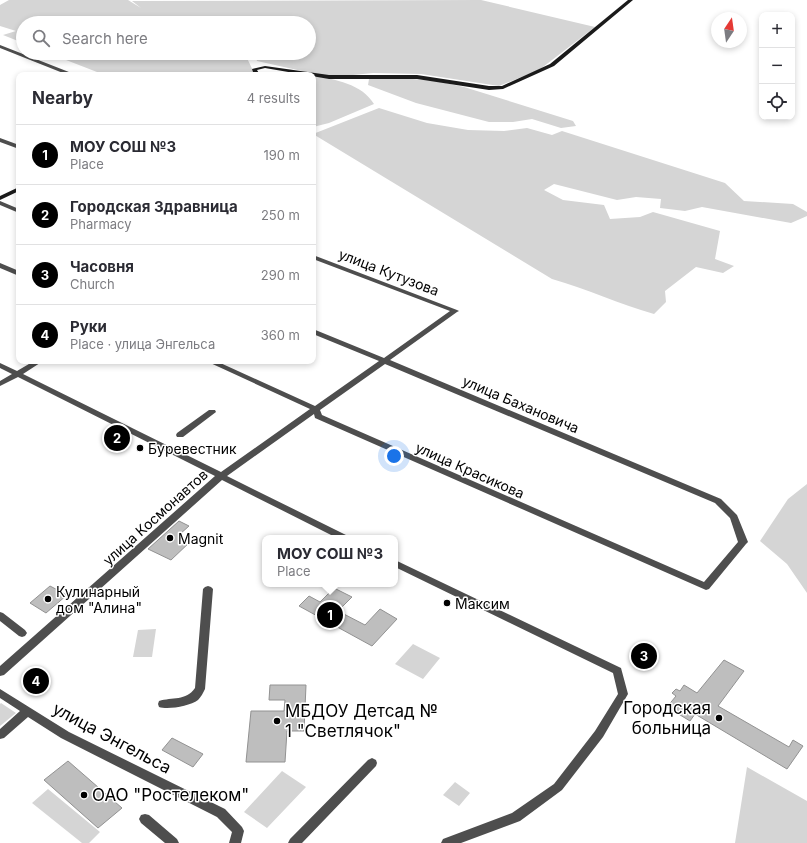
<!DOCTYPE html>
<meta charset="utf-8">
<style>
body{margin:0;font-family:Inter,sans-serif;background:#f7f7f7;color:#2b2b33}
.controls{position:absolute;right:12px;top:12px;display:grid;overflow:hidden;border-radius:8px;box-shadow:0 2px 6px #0003}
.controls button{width:36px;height:36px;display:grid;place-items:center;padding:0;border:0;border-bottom:1px solid #e1e1e2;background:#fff;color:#2b2b33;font:20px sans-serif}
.compass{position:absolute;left:711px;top:12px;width:36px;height:36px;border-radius:50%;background:#fff;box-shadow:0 2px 6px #0003;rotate:13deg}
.you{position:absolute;left:394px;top:456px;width:14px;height:14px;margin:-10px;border:3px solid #fff;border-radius:50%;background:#1a73e8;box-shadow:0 0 0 6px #1a73e833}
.badge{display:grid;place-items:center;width:26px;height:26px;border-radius:50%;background:#000;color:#fff;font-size:13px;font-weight:700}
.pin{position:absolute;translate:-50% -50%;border:2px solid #fff;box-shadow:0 1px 4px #0006}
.popup{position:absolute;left:262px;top:535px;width:136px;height:52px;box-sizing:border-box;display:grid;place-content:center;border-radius:8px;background:#fff;filter:drop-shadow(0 1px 3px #0005);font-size:13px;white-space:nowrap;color:#7c7c81}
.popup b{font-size:15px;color:#2b2b33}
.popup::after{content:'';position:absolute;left:50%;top:100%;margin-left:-8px;border:8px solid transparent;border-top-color:#fff}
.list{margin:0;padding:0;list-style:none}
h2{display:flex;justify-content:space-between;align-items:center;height:52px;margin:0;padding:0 16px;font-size:17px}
h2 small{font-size:13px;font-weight:400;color:#7c7c81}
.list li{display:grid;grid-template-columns:26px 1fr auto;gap:12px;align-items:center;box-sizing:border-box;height:60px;padding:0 16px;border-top:1px solid #e1e1e2}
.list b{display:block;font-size:15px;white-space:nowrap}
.list p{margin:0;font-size:13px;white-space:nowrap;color:#7c7c81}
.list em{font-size:13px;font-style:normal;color:#7c7c81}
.icon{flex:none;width:22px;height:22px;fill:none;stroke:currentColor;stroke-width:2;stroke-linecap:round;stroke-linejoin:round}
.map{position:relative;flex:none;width:807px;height:843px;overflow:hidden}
.search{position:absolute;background:#fff;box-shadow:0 2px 6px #0003;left:16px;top:16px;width:300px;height:44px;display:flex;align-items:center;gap:10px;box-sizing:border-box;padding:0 14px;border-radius:22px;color:#7c7c81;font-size:15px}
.panel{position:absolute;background:#fff;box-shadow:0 2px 6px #0003;left:16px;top:72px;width:300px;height:292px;border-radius:8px}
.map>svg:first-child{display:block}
</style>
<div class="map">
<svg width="807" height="843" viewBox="0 0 807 843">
<rect width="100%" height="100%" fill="#fff"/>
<path fill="#d5d5d5" d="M9,0h119l13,8 -9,-7 349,-1 114,27 -56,43 -40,16 -78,-12 -48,-1 -30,3 -23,-1 -63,-14 -1,-3 11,-5h42v-30h-286v20l-20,-8 13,-4 -16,-5v-21z
M48,53h209l-10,5 8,17h-163l5,-3z
M313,76c22,3 49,8 61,28l-45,19 -16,4z
M401,78l35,3 28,6 109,34 3,5 -15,2 -29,-9 -19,3h-24l-73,-19 -48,-18 1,-6z
M379,108l48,15 41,7 36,1 23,-3 25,7 10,-4 163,52 19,18 49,3 14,8v4l-16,7 -89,-16 -17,4 -25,-3 1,-9 -25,-2 -19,3 -63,-16 -10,6 19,10 41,5 6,14 30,-2 13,-5 67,19 -5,28 19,7 -11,7 -27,-6 -31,24 1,11 -12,12c-35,-10 -67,-25 -102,-35l-239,-145z
M807,484v109l-20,-29 -27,-23 28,-42z
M156,629l-4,28h-19l5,-27z
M413,644l27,14 -17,21 -28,-15z
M1,703l15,10 -16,13v-22z
M747,767l60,34v42h-72z
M282,771l24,16 -39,41 -23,-16z
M455,782l15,11 -11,13 -16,-11z
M48,789l52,43 -11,11h-7l-50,-40z"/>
<path fill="#bebebe" stroke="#929292" d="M179,521l10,5 -10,9 12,6 -20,19 -23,-11z
M50,586l17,9 -21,18 -16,-10z
M334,588l18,9 -14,14 27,14 15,-16 17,10 -25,27 -73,-40 10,-10 11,6z
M724,660l20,11 -26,35 71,41 4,-7 10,6 -16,23 -92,-55 -5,7 -23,-14 9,-11 -4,-3 4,-4 4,2 4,-6 13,8z
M270,685h36l-2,46h-17l-2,31h-39l5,-51h33l1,-11h-16z
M172,738l31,16 -10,13 -31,-17z
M68,761l54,47 -24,20 -54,-48z"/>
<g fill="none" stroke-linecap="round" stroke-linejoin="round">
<path fill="#4e4e4e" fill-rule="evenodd" d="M0,45l74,29 1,1h-7l-68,-27z
M0,138l19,7v4l-19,-7z
M0,201l19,8v4l-19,-8z
M313,255l144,55 2,1 -2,1 -67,48 331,139 16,16 11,27 -2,2 -37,45 -3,1 -391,-172 -1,-4 -87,62 121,60 1,2h-12l-115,-58 -218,195 -4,1v-10l215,-190 -197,-99 -18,9v-5l12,-7 -12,-6v-5l17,8 17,-10h9l-20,13 198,98 89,-63 -104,-48h10l99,45 64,-45 -66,-27v-5l71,29 66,-47 -137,-52zM385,364l330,139 15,15 8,24 -34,40 -382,-167 -2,-5z
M0,263l19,8v5l-19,-8z
M209,410h6l1,2 -33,25h-6l-1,-2 1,-2z
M395,560l226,108 7,26 -25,43 -41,53 -42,31 -59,22h-20l2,-4 69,-26 42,-29 41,-53 23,-37 -5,-21 -218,-106z
M208,586l3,1 2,2 -8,100c-2,4 -4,8 -7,11 -8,6 -30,10 -39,7l-1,-3 1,-3c13,-4 27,0 36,-13l8,-99 2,-2z
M0,612l3,1 22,17 2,3 -2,3 -3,1 -3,-1 -19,-15z
M0,689l69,43 156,77 17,18 2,4 -3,12h-12l3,-11 -15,-15 -156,-79 -33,-21 -24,21 -4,1v-10l20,-18 -20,-13z
M372,758l4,2 1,3 -1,3 -74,77h-14l2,-4 78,-79z
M145,814l4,1 28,24 2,4h-14l-24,-20 -2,-4 2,-4z"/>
<path fill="#1b1b1b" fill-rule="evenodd" d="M628,0h5l-79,66 -51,23 -14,1 -72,-11h-88l-64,-11 -8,2 3,5h-6l-2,-6 13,-3 64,9h88l72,11h13l48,-22z
M19,187v4l-19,9v-4z"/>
</g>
<g fill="#000" stroke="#fff" stroke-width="1.5">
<circle cx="140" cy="448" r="4"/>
<circle cx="170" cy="538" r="4"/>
<circle cx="48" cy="599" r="4"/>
<circle cx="447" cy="603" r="4"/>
<circle cx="719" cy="718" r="4"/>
<circle cx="277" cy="721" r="4"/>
<circle cx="84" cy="795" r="4"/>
</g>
<g text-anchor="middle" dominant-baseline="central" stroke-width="3" stroke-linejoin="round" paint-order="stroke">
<g font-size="14" fill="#000" stroke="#fff">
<text transform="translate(389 272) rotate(21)">улица Кутузова</text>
<text transform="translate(521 404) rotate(23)">улица Бахановича</text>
<text transform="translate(470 470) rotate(24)">улица Красикова</text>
<text transform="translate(155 517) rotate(-42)">улица Космонавтов</text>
</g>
<g font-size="14" fill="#000" stroke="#fff" text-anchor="start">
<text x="148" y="448">Буревестник</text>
<text x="178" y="538">Magnit</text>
<text x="56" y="591">Кулинарный<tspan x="56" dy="16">дом "Алина"</tspan></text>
<text x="455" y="603">Максим</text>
</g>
<g font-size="17" fill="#000" stroke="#fff" text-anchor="start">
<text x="711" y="708" text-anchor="end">Городская<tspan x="711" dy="20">больница</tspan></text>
<text x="285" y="711">МБДОУ Детсад №<tspan x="285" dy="20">1 "Светлячок"</tspan></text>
<text x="92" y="795">ОАО "Ростелеком"</text>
</g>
<g font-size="17" fill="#000" stroke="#fff">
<text transform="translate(112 738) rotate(28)">улица Энгельса</text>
</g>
</g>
</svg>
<div class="controls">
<button>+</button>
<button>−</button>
<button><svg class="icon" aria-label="locate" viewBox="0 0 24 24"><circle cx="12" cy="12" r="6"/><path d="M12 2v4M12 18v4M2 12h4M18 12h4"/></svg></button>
</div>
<svg class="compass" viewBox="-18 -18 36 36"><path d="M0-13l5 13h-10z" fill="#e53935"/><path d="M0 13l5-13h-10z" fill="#7c7c81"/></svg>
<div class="you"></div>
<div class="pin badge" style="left:330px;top:615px">1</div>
<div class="popup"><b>МОУ СОШ №3</b>Place</div>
<div class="pin badge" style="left:117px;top:438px">2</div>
<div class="pin badge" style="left:644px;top:656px">3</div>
<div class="pin badge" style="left:36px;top:681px">4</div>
<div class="search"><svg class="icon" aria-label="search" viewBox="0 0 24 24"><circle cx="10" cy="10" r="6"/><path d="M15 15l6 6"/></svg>Search here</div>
<section class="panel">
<h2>Nearby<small>4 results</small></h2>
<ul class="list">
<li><span class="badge">1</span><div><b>МОУ СОШ №3</b><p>Place</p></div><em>190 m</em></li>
<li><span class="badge">2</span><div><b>Городская Здравница</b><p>Pharmacy</p></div><em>250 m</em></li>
<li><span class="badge">3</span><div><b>Часовня</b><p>Church</p></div><em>290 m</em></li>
<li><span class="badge">4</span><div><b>Руки</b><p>Place · улица Энгельса</p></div><em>360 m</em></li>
</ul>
</section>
</div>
